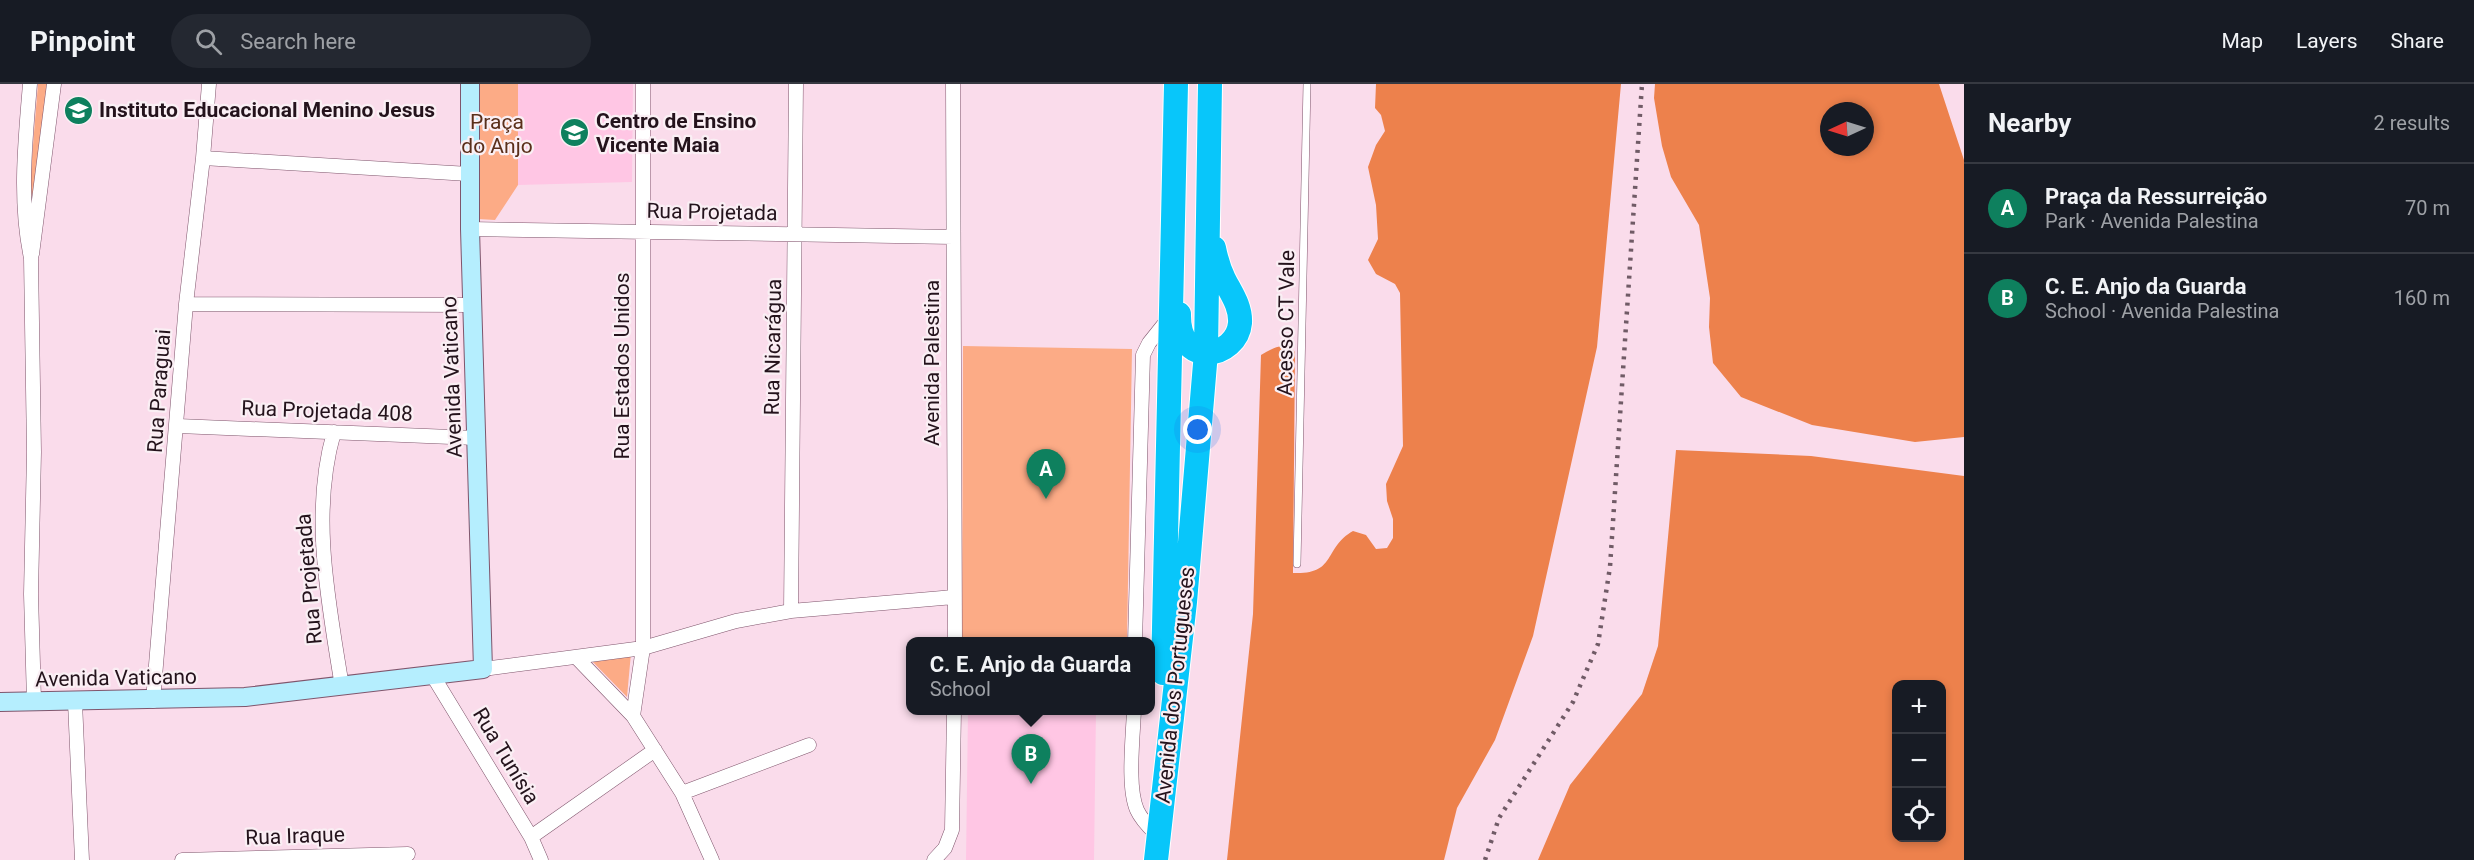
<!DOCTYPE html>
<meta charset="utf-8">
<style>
body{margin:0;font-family:Roboto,sans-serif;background:#242831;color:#f1f3f6}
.controls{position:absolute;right:18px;bottom:18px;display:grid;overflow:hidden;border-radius:12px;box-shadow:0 3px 9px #0003}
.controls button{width:54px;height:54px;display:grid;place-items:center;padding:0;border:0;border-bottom:2px solid #363941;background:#171b24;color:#f1f3f6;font:30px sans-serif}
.compass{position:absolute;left:1820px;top:18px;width:54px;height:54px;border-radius:50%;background:#171b24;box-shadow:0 3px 9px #0003;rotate:266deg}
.you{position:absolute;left:1198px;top:346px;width:21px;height:21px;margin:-15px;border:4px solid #fff;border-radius:50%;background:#1a73e8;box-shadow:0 0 0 9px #1a73e833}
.badge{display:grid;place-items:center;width:39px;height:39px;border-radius:50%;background:#0e805e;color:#fff;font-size:20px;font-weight:700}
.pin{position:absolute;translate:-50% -50px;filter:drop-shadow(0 2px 3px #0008)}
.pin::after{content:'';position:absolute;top:32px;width:21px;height:18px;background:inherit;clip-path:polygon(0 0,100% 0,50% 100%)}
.popup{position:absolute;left:906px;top:553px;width:249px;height:78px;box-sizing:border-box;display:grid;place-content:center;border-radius:12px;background:#171b24;filter:drop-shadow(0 2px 4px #0005);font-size:20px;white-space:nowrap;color:#9ea1a6}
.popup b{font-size:22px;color:#f1f3f6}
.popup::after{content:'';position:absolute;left:50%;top:100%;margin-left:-12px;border:12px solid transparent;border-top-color:#171b24}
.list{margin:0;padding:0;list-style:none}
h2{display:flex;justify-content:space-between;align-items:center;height:78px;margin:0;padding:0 24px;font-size:26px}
h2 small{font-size:20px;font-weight:400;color:#9ea1a6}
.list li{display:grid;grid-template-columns:39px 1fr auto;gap:18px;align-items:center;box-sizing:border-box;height:90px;padding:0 24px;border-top:2px solid #363941}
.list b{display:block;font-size:22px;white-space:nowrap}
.list p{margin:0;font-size:20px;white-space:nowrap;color:#9ea1a6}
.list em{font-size:20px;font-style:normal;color:#9ea1a6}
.icon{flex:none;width:33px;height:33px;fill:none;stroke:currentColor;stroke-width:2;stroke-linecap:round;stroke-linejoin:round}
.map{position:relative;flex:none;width:1964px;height:776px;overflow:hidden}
header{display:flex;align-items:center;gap:36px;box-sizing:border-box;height:84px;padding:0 30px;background:#171b24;border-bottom:2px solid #363941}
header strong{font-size:28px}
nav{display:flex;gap:33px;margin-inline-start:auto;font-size:21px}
.search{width:420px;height:54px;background:#242831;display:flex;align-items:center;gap:15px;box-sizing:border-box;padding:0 21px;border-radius:33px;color:#9ea1a6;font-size:22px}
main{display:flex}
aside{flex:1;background:#171b24}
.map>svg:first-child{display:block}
</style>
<header>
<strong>Pinpoint</strong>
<div class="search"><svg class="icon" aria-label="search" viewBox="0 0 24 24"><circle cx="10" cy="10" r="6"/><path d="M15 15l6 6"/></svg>Search here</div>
<nav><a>Map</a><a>Layers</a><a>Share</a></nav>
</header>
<main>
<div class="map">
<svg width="1964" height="776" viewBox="0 0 1964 776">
<rect width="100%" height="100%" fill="#fadceb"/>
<path fill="#ffc6e4" d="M518,0h115l-1,98 -114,3z
M968,627h128l-2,149h-128z"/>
<path fill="#fcab86" d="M38,0h9l-12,123 -4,-4 -2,-9z
M477,0h41v101l-23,35 -17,-1z
M963,262l169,3 -5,292h-165z
M631,569l-4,44 -37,-38z"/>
<path fill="#ed814c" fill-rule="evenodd" d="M1376,0h245l-24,263 -64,289 -38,104 -38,68 -13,52h-217l26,-246 8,-259c12,-7 23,-14 34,-3l-2,221c44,2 30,-25 60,-42l13,4 10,14 11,-1 6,-10v-19l-6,-18 -1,-17 17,-38 -3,-153 -5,-9 -19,-10 -8,-14 10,-21 -2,-34 -8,-38 8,-22 9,-14 -4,-16 -6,-7z
M1655,0h284l25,76v277l-49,5 -103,-17 -71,-28 -28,-34 -4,-36 1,-29 -11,-73 -28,-48 -9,-31 -8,-48zM1829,27h36v36h-36z
M1676,366l135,6 153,20v384h-426l32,-75 72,-91 16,-48zM1942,600v154h-46v-154z"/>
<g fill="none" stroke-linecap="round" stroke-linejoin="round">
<defs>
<path id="lane" d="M1297,480l10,-480"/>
<path id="street" d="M30,0c-5,58 -11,118 1,174l3,194 -3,142 3,107
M953,0l2,558
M203,74l266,16
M470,145l483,8
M32,170l22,-170
M186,220l286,1
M178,342l298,12
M334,348c-24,83 -5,172 8,255
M791,527l5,-527
M1135,558l8,-287 6,-12 20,-25
M577,574l56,58 49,77 30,67
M483,585l160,-21 93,-27 55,-10 163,-14
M433,592l98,161 10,23
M153,617l33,-397 17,-146 6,-74
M75,618l7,158
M1134,626c-1,27 -7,77 3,100 5,11 13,18 21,26
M633,632l10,-68v-564
M682,709l127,-48
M531,753l124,-87
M182,776l226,-6
M934,776l11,-12 7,-18 2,-120"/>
<path id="secondary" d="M0,618l245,-5 238,-28 -13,-440v-145"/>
<path id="highway" d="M1179,230c-1,56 58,44 61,9 1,-17 -9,-30 -16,-44 -5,-10 -8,-21 -10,-31
M1163,589l13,-589
M1156,776l29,-258 21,-250 4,-268"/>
</defs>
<use href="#lane" stroke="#7f556c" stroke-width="8"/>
<use href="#street" stroke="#7f556c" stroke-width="15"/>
<use href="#secondary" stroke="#7f556c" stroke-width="20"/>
<use href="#highway" stroke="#fff" stroke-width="26"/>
<use href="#lane" stroke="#fff" stroke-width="7"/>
<use href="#street" stroke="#fff" stroke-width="14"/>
<use href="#secondary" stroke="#b5eefe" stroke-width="18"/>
<use href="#highway" stroke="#08c6fa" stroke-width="24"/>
<path stroke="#705b66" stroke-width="4.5" stroke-dasharray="3 6" stroke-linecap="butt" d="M1485,776l14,-42 74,-116 25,-58 12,-77 32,-483"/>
</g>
<defs>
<symbol id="school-disc" viewBox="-11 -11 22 22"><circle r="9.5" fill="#0e805e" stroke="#faeff4"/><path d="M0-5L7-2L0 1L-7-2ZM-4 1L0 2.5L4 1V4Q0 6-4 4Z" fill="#fff"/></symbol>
</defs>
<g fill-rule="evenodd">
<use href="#school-disc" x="62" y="10" width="33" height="33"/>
<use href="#school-disc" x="558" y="32" width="33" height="33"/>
</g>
<g text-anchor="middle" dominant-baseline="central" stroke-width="4.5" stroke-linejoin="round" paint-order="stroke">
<g font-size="21" font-weight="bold" fill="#24131c" stroke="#faeff4" text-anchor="start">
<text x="99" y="26">Instituto Educacional Menino Jesus</text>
<text x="596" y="37">Centro de Ensino<tspan x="596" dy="24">Vicente Maia</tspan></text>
</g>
<g font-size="21" fill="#5a2f1a" stroke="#faeff4">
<text x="497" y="38">Praça<tspan x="497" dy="24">do Anjo</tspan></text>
</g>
<g font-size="21" fill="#24131c" stroke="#faeff4">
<text transform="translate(712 128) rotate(1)">Rua Projetada</text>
<text transform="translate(1286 239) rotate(-89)">Acesso CT Vale</text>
<text transform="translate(773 263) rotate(-89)">Rua Nicarágua</text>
<text transform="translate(932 279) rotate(-90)">Avenida Palestina</text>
<text transform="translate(622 282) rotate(-90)">Rua Estados Unidos</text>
<text transform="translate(452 293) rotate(-92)">Avenida Vaticano</text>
<text transform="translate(159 307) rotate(-86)">Rua Paraguai</text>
<text transform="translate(327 327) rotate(2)">Rua Projetada 408</text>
<text transform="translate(309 495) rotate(-95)">Rua Projetada</text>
<text transform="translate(116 594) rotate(-1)">Avenida Vaticano</text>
<text transform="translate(1175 601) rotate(-84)">Avenida dos Portugueses</text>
<text transform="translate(506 672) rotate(59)">Rua Tunísia</text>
<text transform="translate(295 752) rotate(-2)">Rua Iraque</text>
</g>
</g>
</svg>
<div class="controls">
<button>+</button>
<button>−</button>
<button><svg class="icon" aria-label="locate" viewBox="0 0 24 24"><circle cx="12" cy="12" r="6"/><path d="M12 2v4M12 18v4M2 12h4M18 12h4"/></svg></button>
</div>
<svg class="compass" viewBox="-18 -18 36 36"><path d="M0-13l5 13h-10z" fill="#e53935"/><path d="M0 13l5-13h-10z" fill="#9ea1a6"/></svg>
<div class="you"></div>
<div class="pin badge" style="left:1046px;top:415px">A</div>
<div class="pin badge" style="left:1031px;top:700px">B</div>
<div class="popup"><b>C. E. Anjo da Guarda</b>School</div>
</div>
<aside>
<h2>Nearby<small>2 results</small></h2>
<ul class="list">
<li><span class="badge">A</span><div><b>Praça da Ressurreição</b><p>Park · Avenida Palestina</p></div><em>70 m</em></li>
<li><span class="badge">B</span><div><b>C. E. Anjo da Guarda</b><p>School · Avenida Palestina</p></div><em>160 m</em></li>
</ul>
</aside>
</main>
